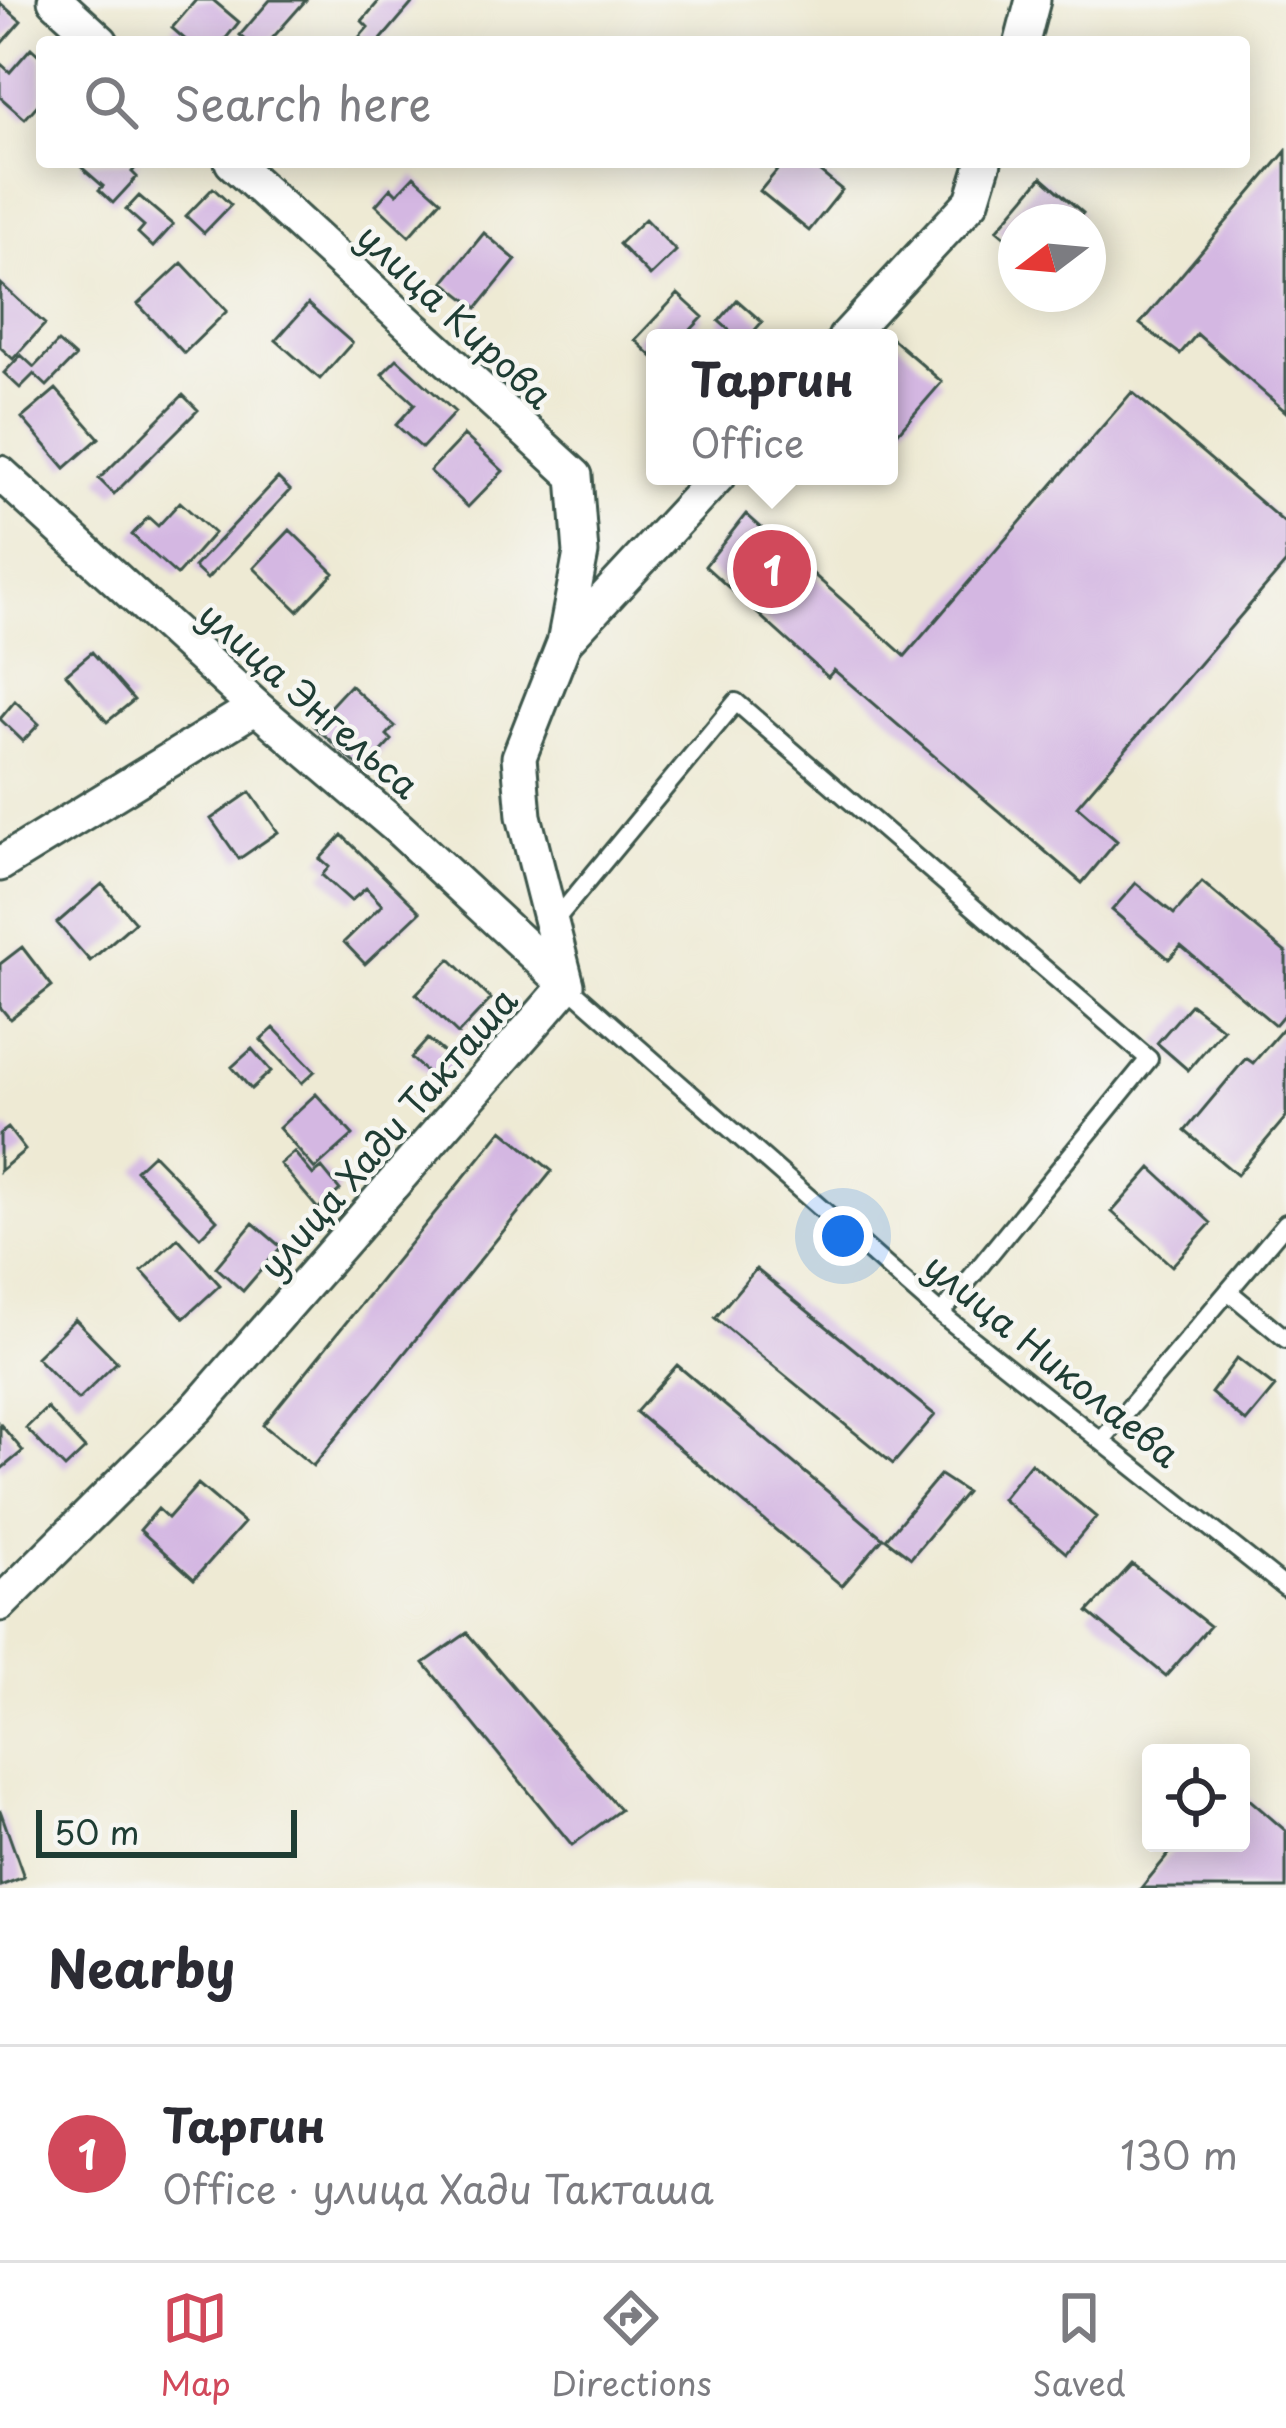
<!DOCTYPE html>
<meta charset="utf-8">
<style>
body{margin:0;font-family:"Playpen Sans",sans-serif;background:#f7f7f7;color:#2b2b33}
.controls{position:absolute;right:36px;bottom:36px;display:grid;overflow:hidden;border-radius:12px;box-shadow:0 6px 30px #0003}
.controls button{width:108px;height:108px;display:grid;place-items:center;padding:0;border:0;border-bottom:3px solid #e1e1e2;background:#fff;color:#2b2b33;font:60px sans-serif}
.compass{position:absolute;left:998px;top:204px;width:108px;height:108px;border-radius:50%;background:#fff;box-shadow:0 6px 30px #0003;rotate:254deg}
.scale{position:absolute;left:36px;bottom:30px;width:261px;box-sizing:border-box;padding-left:12px;border:6px solid #1f3d34;border-top:0;font-size:33px;line-height:42px;white-space:nowrap;color:#1f3d34;-webkit-text-stroke:9px #f6f6f2;paint-order:stroke}
.you{position:absolute;left:843px;top:1236px;width:42px;height:42px;margin:-30px;border:9px solid #fff;border-radius:50%;background:#1a73e8;box-shadow:0 0 0 18px #1a73e833}
.badge{display:grid;place-items:center;width:78px;height:78px;border-radius:50%;background:#d1495b;color:#fff;font-size:39px;font-weight:700}
.pin{position:absolute;translate:-50% -50%;border:6px solid #fff;box-shadow:0 3px 12px #0006}
.popup{position:absolute;left:646px;top:329px;width:252px;height:156px;box-sizing:border-box;display:grid;place-content:center;border-radius:12px;background:#fff;filter:drop-shadow(0 3px 9px #0005);font-size:39px;white-space:nowrap;color:#7c7c81}
.popup b{font-size:45px;color:#2b2b33}
.popup::after{content:'';position:absolute;left:50%;top:100%;margin-left:-24px;border:24px solid transparent;border-top-color:#fff}
.list{margin:0;padding:0;list-style:none}
h2{display:flex;justify-content:space-between;align-items:center;height:156px;margin:0;padding:0 48px;font-size:51px}
h2 small{font-size:39px;font-weight:400;color:#7c7c81}
.list li{display:grid;grid-template-columns:78px 1fr auto;gap:36px;align-items:center;box-sizing:border-box;height:216px;padding:0 48px;border-top:3px solid #e1e1e2}
.list b{display:block;font-size:45px;white-space:nowrap}
.list p{margin:0;font-size:39px;white-space:nowrap;color:#7c7c81}
.list em{font-size:39px;font-style:normal;color:#7c7c81}
.icon{flex:none;width:66px;height:66px;fill:none;stroke:currentColor;stroke-width:2;stroke-linecap:round;stroke-linejoin:round}
.map{position:relative;flex:none;width:1286px;height:1888px;overflow:hidden}
.search{position:absolute;background:#fff;box-shadow:0 6px 30px #0003;left:36px;right:36px;top:36px;height:132px;display:flex;align-items:center;gap:30px;box-sizing:border-box;padding:0 42px;border-radius:12px;color:#7c7c81;font-size:45px}
.sheet{height:372px;background:#fff}
nav{display:flex;justify-content:space-around;align-items:center;box-sizing:border-box;height:168px;border-top:3px solid #e1e1e2;background:#fff;font-size:33px;color:#7c7c81}
nav a{display:grid;justify-items:center;gap:6px}
nav .on{color:#d1495b}
.map>svg:first-child{display:block}
</style>
<div class="map">
<svg width="1286" height="1888" viewBox="0 0 1286 1888">
<rect width="100%" height="100%" fill="#f6f6f2"/>
<filter id="ink" filterUnits="userSpaceOnUse"><feTurbulence type="fractalNoise" baseFrequency=".00833" numOctaves="2"/><feDisplacementMap in="SourceGraphic" scale="24" xChannelSelector="R" yChannelSelector="G"/><feConvolveMatrix kernelMatrix="1 2 1 2 8 2 1 2 1" color-interpolation-filters="sRGB"/></filter>
<filter id="wash" filterUnits="userSpaceOnUse"><feTurbulence type="fractalNoise" baseFrequency=".004" numOctaves="4" result="noise"/><feDisplacementMap in="SourceGraphic" scale="48" xChannelSelector="R" yChannelSelector="G"/><feGaussianBlur stdDeviation="2.7" result="paint"/><feColorMatrix in="noise" values="0 0 0 0 0 0 0 0 0 0 0 0 0 0 0 0 0 1.4 0 .05"/><feComposite in="paint" operator="in"/></filter>
<g filter="url(#wash)">
<rect width="100%" height="100%" fill="#eeead4"/>
<g id="blocks">
<path fill="#d4b7e2" d="M196,0h17l26,22 -16,20h-35l-16,-14z
M270,0h36l-37,42h-21l-8,-7z
M380,0h35l-36,42h-24l13,-15 -6,-6z
M0,3l21,18 -21,24z
M31,48l11,10v42l-17,19 -25,-22v-34l10,9z
M1286,151v261l-89,-78 -17,20 -40,-30z
M84,162h56l-8,10 5,5 -24,26 -14,-13 4,-4 -23,-20z
M784,162h24l34,28 -33,41 -49,-40z
M414,176l27,24 -32,36 -33,-31 15,-17 6,6z
M1042,177l41,36 -8,9h-59v24l-19,-16z
M213,188l18,17 -27,28 -18,-17z
M139,196l34,29 -20,22 -15,-14 6,-7 -18,-16z
M645,219l31,32 -26,25 -31,-32z
M484,233l32,27 -39,48 -33,-26z
M182,263l45,48 -43,42 -46,-49z
M0,283l45,41 -32,35 -13,-12z
M678,294l25,23 -20,21h-28v21l-20,-19z
M737,300l25,22 -14,16h-10l-19,-17z
M308,304l44,39 -32,36 -44,-39z
M889,336l53,46 -53,61z
M58,342l17,15 -28,29 -13,-12 -14,14 -16,-15 17,-18 13,12z
M397,359l58,53 -33,36 -26,-23 19,-21 -33,-30z
M56,389l43,49 -34,30 -43,-50z
M1132,392l154,132v39l-209,243 40,35 -35,42 -248,-213 -6,7 -123,-111 41,-52 159,142z
M183,395l15,15 -84,84 -15,-15z
M464,435l39,36 -35,36 -38,-36z
M278,478l12,12 -83,89 -13,-12z
M180,502l34,31 -37,42 -45,-40 16,-18 10,9z
M290,530l44,43 -36,38 -44,-43z
M92,652l42,48 -27,22 -41,-48z
M350,685l45,41 -8,9 5,5 -28,31 -51,-46z
M15,701l24,23 -16,17 -23,-22z
M250,792l28,40 -39,27 -28,-40z
M342,835l78,77 -55,52 -21,-22 38,-37 -16,-17 -15,13 -29,-26 7,-8 -9,-8z
M1202,882l84,71v59l-11,13 -94,-79 -12,13 -57,-49 24,-27 38,31z
M102,884l33,38 -45,39 -33,-38z
M22,947l30,39 -42,33 -10,-12v-43z
M450,959l41,40 -33,35 -42,-40z
M1191,1004l32,25 -35,41 -31,-27z
M1286,1025v92l-49,58 -52,-44 61,-73 7,5z
M274,1028l41,43 -13,12 -41,-43z
M428,1039l28,24 -18,20 -27,-25z
M252,1049l19,22 -20,18 -19,-22z
M316,1094l37,41 -38,34 -36,-41z
M8,1128l17,22 -25,21v-37z
M502,1130l50,41 -239,295 -50,-41z
M294,1152l19,23 9,-7 18,22 -22,19 -38,-45z
M153,1154l64,66 -17,17 -64,-67z
M1151,1168l60,55 -39,43 -60,-54z
M253,1223l28,24 -38,44 -27,-24z
M178,1238l42,47 -36,33 -42,-47z
M756,1269l179,146 -42,49 -178,-146z
M75,1319l42,43 -39,38 -42,-43z
M1237,1358l38,29 -29,35 -35,-29z
M677,1365l206,173 -41,48 -206,-174z
M47,1408l38,41 -20,19 -39,-40z
M0,1424l23,27 -23,19z
M1031,1463l65,54 -30,36 -64,-54z
M940,1475l26,17 -55,66 -25,-19z
M198,1484l46,39 -50,56 -54,-49 18,-21 10,9z
M1132,1564l78,62 -44,50 -78,-64z
M467,1633l153,177 -48,35 -148,-182z
M1241,1792l45,39v57h-145l37,-45h63z
M0,1810l24,67 -24,9z"/>
</g>
</g>
<g filter="url(#ink)">
<use href="#blocks" fill-opacity="0" stroke="#3e574c" stroke-width="3"/>
<g fill="none" stroke-linecap="round" stroke-linejoin="round">
<defs>
<path id="lane" d="M552,924l184,-222 413,357 -208,255
M567,985l374,329 345,274
M1228,1291l58,48
M1101,1441l185,-218"/>
<path id="street" d="M55,0l46,42
M1022,42l11,-42
M845,338l127,-137 12,-39
M0,473l256,234 142,121 169,157
M565,641l153,-165
M0,864l256,-157
M0,1604l199,-198 368,-421 -43,-169 -5,-59 45,-114 17,-90 -6,-77 -343,-314"/>
</defs>
<use href="#lane" stroke="#3e574c" stroke-width="22"/>
<use href="#street" stroke="#3e574c" stroke-width="39"/>
<use href="#lane" stroke="#fff" stroke-width="16"/>
<use href="#street" stroke="#fff" stroke-width="33"/>
</g>
</g>
<g text-anchor="middle" dominant-baseline="central" stroke-width="9" stroke-linejoin="round" paint-order="stroke">
<g font-size="36" fill="#1f3d34" stroke="#f6f6f2">
<text transform="translate(456 315) rotate(43)">улица Кирова</text>
<text transform="translate(310 699) rotate(41)">улица Энгельса</text>
<text transform="translate(387 1132) rotate(-49)">улица Хади Такташа</text>
<text transform="translate(1053 1359) rotate(39)">улица Николаева</text>
</g>
</g>
</svg>
<div class="controls">
<button><svg class="icon" aria-label="locate" viewBox="0 0 24 24"><circle cx="12" cy="12" r="6"/><path d="M12 2v4M12 18v4M2 12h4M18 12h4"/></svg></button>
</div>
<svg class="compass" viewBox="-18 -18 36 36"><path d="M0-13l5 13h-10z" fill="#e53935"/><path d="M0 13l5-13h-10z" fill="#7c7c81"/></svg>
<div class="scale">50 m</div>
<div class="you"></div>
<div class="pin badge" style="left:772px;top:569px">1</div>
<div class="popup"><b>Таргин</b>Office</div>
<div class="search"><svg class="icon" aria-label="search" viewBox="0 0 24 24"><circle cx="10" cy="10" r="6"/><path d="M15 15l6 6"/></svg>Search here</div>
</div>
<section class="sheet">
<h2>Nearby<small></small></h2>
<ul class="list">
<li><span class="badge">1</span><div><b>Таргин</b><p>Office · улица Хади Такташа</p></div><em>130 m</em></li>
</ul>
</section>
<nav>
<a class="on"><svg class="icon" aria-label="map" viewBox="0 0 24 24"><path d="M3 6l6-2 6 2 6-2v14l-6 2-6-2-6 2zM9 4v14M15 6v14"/></svg>Map</a>
<a><svg class="icon" aria-label="directions" viewBox="0 0 24 24"><path d="M12 3l9 9-9 9-9-9zM9 14v-3h6M13 9l2 2-2 2"/></svg>Directions</a>
<a><svg class="icon" aria-label="saved" viewBox="0 0 24 24"><path d="M7 4h10v16l-5-4-5 4z"/></svg>Saved</a>
</nav>
